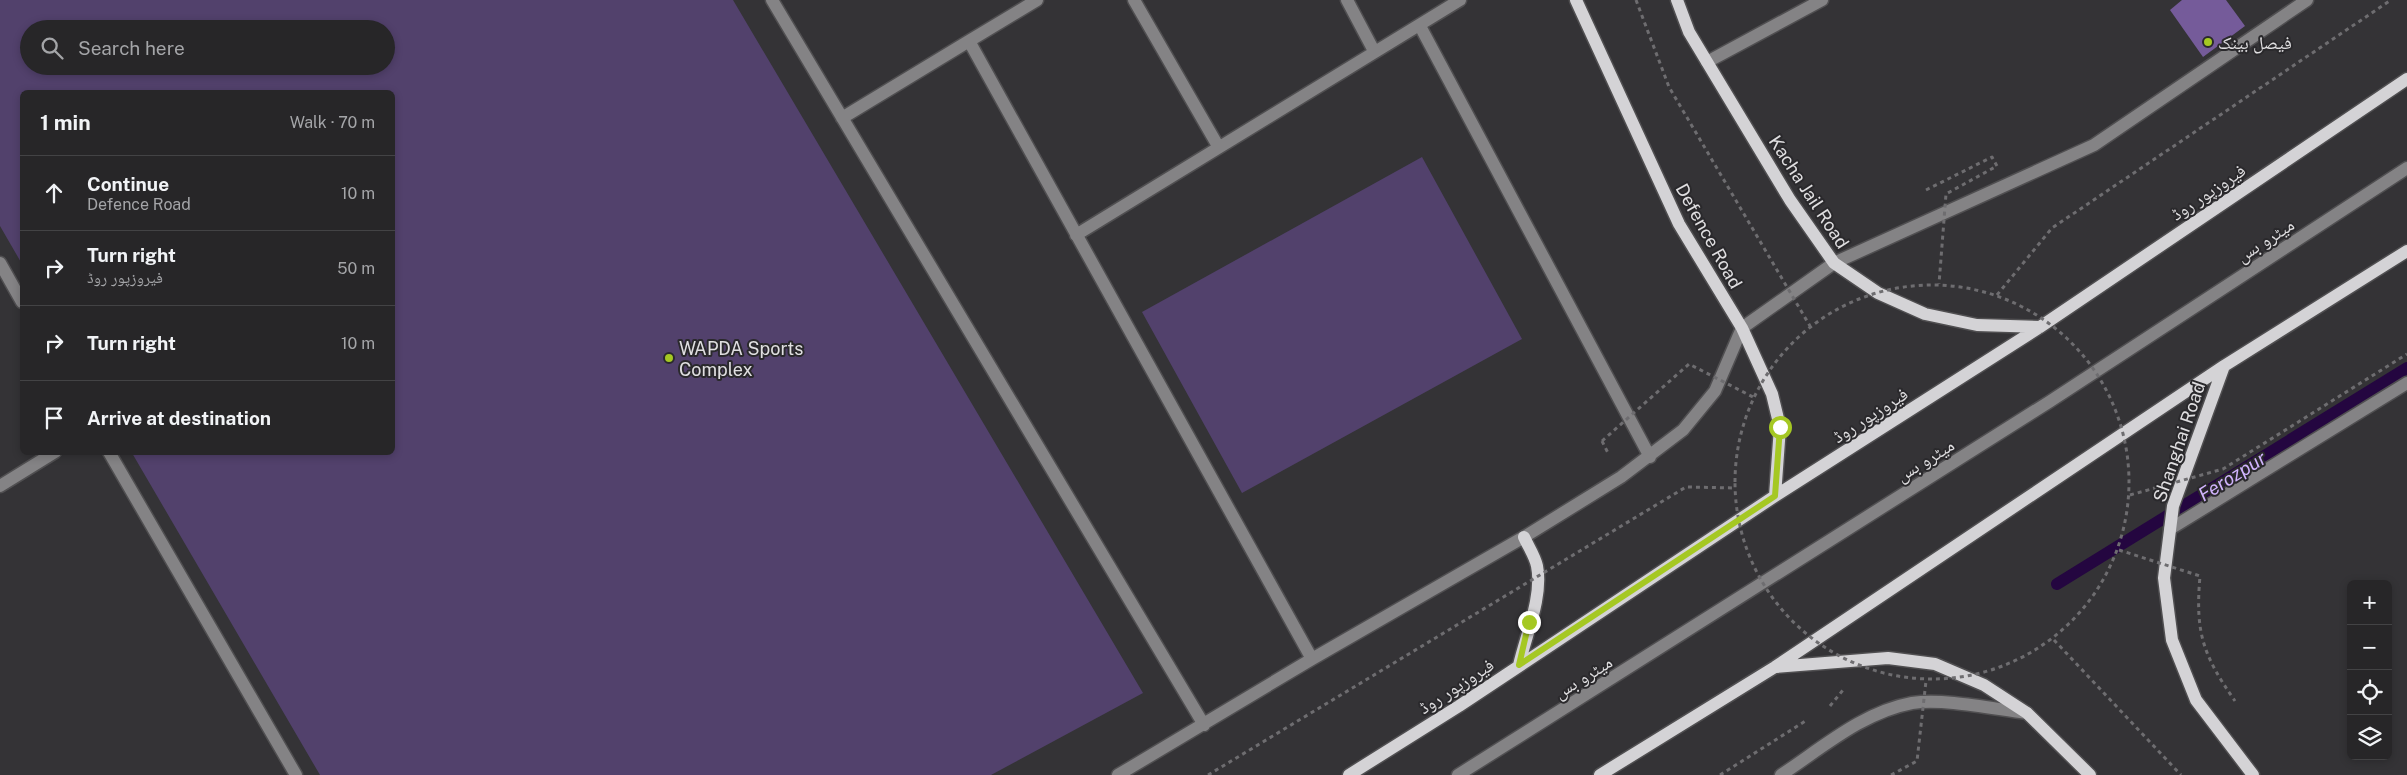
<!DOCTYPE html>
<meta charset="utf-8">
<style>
body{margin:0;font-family:"Public Sans","Noto Naskh Arabic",sans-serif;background:#2f2e30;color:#f1f3f6}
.controls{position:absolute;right:15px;bottom:15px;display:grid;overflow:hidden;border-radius:8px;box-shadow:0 2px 8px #0003}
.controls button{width:45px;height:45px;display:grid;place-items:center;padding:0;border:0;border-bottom:1px solid #434345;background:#272628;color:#f1f3f6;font:25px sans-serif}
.stop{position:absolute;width:15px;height:15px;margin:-11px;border:4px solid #a5c823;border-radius:50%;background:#fff}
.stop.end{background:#a5c823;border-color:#fff;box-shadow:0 1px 5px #0008}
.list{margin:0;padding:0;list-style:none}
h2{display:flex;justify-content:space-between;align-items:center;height:65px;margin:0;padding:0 20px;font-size:21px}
h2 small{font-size:16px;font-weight:400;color:#a4a5a8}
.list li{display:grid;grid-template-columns:32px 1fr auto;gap:15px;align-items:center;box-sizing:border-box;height:75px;padding:0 20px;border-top:1px solid #434345}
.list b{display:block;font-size:19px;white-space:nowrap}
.list p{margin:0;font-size:16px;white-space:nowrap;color:#a4a5a8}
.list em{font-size:16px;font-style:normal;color:#a4a5a8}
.icon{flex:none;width:28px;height:28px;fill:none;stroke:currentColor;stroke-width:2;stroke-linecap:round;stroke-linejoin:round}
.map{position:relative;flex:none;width:2407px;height:775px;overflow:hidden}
.search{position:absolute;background:#272628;box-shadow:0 2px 8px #0003;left:20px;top:20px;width:375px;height:55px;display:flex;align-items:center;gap:12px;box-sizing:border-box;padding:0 18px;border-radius:28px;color:#a4a5a8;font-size:19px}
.panel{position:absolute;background:#272628;box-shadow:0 2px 8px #0003;left:20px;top:90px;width:375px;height:365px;border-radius:8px}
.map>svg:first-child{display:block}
</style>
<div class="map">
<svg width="2407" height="775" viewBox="0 0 2407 775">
<rect width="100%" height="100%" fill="#343336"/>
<path fill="#52416c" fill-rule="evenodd" d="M0,0h733l410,693 -152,82h-671l-188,-322 260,-1v-360h-370v172l-22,-38zM29,29h357v37h-357z
M1422,157l100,182 -280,154 -100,-181z"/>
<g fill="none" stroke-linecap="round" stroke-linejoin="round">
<path stroke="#240640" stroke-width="12" d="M2057,584l350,-216"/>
</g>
<path fill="#755b9a" d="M2182,0h44l19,26 -42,31 -33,-47z"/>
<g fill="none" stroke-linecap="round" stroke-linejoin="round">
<defs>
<path id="minor" d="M772,0l432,725
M1037,0l-68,41 343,618
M1134,0l84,146
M1347,0l27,51
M1420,26l230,431
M1707,62l115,-62
M842,118l127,-77
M1076,235l384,-235
M0,263l22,39
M109,452l187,323
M0,486l55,-34
M2170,529l237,-146
M1118,775l194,-116 212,-122 97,-60 62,-47 32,-39 27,-63 92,-65 260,-118 213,-145
M1458,775l591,-373 358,-234
M1781,775c41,-27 82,-63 131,-72 32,-5 82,6 115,10"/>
<path id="major" d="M1576,0l103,224 63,104 30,66 8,33 -5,69
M1677,0l12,32 101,168 44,63 44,30 47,21 52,11 63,2
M2224,366l-51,140 -9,72 8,62 24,60 57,75
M1519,665c7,-30 24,-69 18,-99 -2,-10 -9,-20 -13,-29
M1776,667l112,-9 47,6 49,21 43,28 63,62
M1349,775l110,-69 316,-210 265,-169 367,-248
M1600,775l175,-108 449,-301 183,-115"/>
</defs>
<use href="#minor" stroke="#504f51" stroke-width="15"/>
<use href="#major" stroke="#504f51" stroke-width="15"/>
<path stroke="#6e6d70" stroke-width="3" stroke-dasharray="4 4" stroke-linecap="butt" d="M1997,295l55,-67 339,-228
M1602,441l6,12
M2054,640l127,135
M1830,706l13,-16
M1720,775l87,-55"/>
<use href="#minor" stroke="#848385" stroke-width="12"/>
<use href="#major" stroke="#d4d3d6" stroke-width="12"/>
<path stroke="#6e6d70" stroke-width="3" stroke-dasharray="4 4" stroke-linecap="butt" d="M1636,0l33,87 141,239
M1926,190l66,-33 5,9 -51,28 -7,90
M1735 482a197 197 0 1 1 394 0a197 197 0 1 1-394 0Z
M1602,441l87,-77 64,33
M2130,495l93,-26 184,-115
M2119,550l81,26c-5,57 3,79 35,125
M1208,775l478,-288 48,1
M1891,775l26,-14 9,-80"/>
</g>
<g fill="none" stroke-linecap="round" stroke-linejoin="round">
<path stroke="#a5c823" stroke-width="6" d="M1529,622l-10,43 256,-169 5,-69"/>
</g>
<g fill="#a5c823" stroke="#2a292c" stroke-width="2">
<circle cx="2208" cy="42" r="5"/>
<circle cx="669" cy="358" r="5"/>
</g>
<g text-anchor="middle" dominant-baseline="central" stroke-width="4" stroke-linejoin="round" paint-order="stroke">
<g font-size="18" fill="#e0dfe1" stroke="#2a292c" text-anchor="start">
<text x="2218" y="42">فیصل بینک</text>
<text x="679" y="348">WAPDA Sports<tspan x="679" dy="21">Complex</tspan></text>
</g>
<g font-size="18" fill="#e0dfe1" stroke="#2a292c">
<text transform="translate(1809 192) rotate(57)">Kacha Jail Road</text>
<text transform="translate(2208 192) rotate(-34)">فیروزپور روڈ</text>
<text transform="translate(1709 236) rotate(61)">Defence Road</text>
<text transform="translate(2265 240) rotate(-33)">میٹرو بس</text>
<text transform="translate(1870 415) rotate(-33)">فیروزپور روڈ</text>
<text transform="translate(2179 442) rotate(-71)">Shanghai Road</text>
<text transform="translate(1925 460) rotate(-32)">میٹرو بس</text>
<text transform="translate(1583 677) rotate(-32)">میٹرو بس</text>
<text transform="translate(1456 686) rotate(-33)">فیروزپور روڈ</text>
</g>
<g font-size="19" font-style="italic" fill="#d1b4fd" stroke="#2a292c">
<text transform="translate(2232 476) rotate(-32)">Ferozpur</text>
</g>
</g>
</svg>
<div class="controls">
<button>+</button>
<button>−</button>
<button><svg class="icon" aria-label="locate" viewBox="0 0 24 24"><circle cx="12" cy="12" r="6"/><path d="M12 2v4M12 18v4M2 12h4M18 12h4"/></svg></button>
<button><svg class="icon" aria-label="layers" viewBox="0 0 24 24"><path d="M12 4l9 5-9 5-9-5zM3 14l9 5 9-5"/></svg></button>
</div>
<div class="stop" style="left:1780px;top:427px"></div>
<div class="stop end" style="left:1529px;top:622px"></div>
<div class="search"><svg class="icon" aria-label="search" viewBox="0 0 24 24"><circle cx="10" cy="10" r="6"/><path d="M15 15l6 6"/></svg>Search here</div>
<section class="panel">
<h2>1 min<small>Walk · 70 m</small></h2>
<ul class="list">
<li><svg class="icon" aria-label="ahead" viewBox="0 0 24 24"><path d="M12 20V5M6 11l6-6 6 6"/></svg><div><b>Continue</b><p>Defence Road</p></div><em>10 m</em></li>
<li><svg class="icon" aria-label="right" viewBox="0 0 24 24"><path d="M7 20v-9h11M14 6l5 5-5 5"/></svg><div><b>Turn right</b><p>فیروزپور روڈ</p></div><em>50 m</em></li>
<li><svg class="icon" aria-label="right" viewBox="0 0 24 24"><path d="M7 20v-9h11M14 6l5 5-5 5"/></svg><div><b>Turn right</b></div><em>10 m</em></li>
<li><svg class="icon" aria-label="arrive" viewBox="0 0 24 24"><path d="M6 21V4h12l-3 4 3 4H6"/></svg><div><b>Arrive at destination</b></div></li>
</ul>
</section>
</div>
